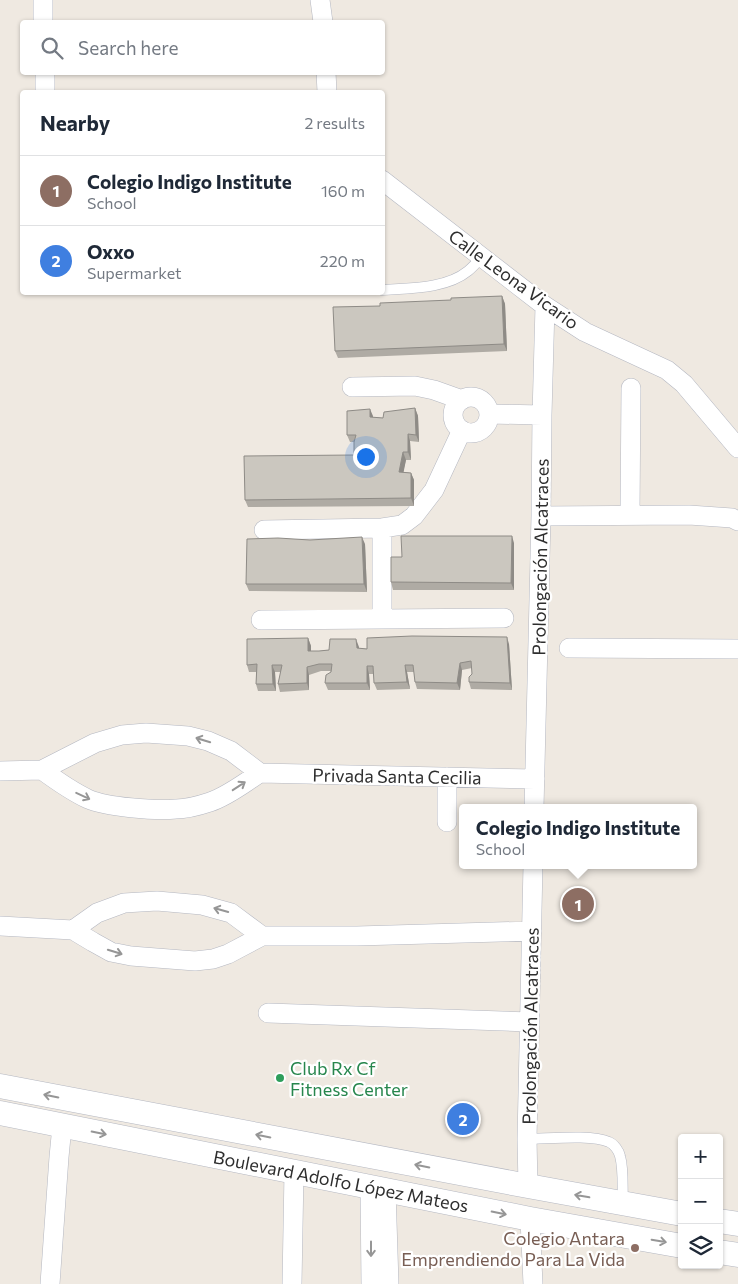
<!DOCTYPE html>
<meta charset="utf-8">
<style>
body{margin:0;font-family:Commissioner,sans-serif;background:#f6f6f7;color:#1f2937}
.controls{position:absolute;right:15px;bottom:15px;display:grid;overflow:hidden;border-radius:5px;box-shadow:0 1px 4px #0004}
.controls button{width:45px;height:45px;display:grid;place-items:center;padding:0;border:0;border-bottom:1px solid #e0e1e3;background:#fff;color:#1f2937;font:25px sans-serif}
.you{position:absolute;left:365px;top:456px;width:18px;height:18px;margin:-12px;border:4px solid #fff;border-radius:50%;background:#1a73e8;box-shadow:0 0 0 8px #1a73e833}
.badge{display:grid;place-items:center;width:32px;height:32px;border-radius:50%;background:#4264fb;color:#fff;font-size:16px;font-weight:700}
.pin{position:absolute;translate:-50% -50%;border:2px solid #fff;box-shadow:0 1px 5px #0006}
.popup{position:absolute;left:459px;top:804px;width:238px;height:65px;box-sizing:border-box;display:grid;place-content:center;border-radius:5px;background:#fff;filter:drop-shadow(0 1px 4px #0005);font-size:16px;white-space:nowrap;color:#747a83}
.popup b{font-size:19px;color:#1f2937}
.popup::after{content:'';position:absolute;left:50%;top:100%;margin-left:-10px;border:10px solid transparent;border-top-color:#fff}
.list{margin:0;padding:0;list-style:none}
h2{display:flex;justify-content:space-between;align-items:center;height:65px;margin:0;padding:0 20px;font-size:21px}
h2 small{font-size:16px;font-weight:400;color:#747a83}
.list li{display:grid;grid-template-columns:32px 1fr auto;gap:15px;align-items:center;box-sizing:border-box;height:70px;padding:0 20px;border-top:1px solid #e0e1e3}
.list b{display:block;font-size:19px;white-space:nowrap}
.list p{margin:0;font-size:16px;white-space:nowrap;color:#747a83}
.list em{font-size:16px;font-style:normal;color:#747a83}
.icon{flex:none;width:28px;height:28px;fill:none;stroke:currentColor;stroke-width:2;stroke-linecap:round;stroke-linejoin:round}
.map{position:relative;flex:none;width:738px;height:1284px;overflow:hidden}
.search{position:absolute;background:#fff;box-shadow:0 1px 4px #0004;left:20px;top:20px;width:365px;height:55px;display:flex;align-items:center;gap:12px;box-sizing:border-box;padding:0 18px;border-radius:5px;color:#747a83;font-size:19px}
.panel{position:absolute;background:#fff;box-shadow:0 1px 4px #0004;left:20px;top:90px;width:365px;height:205px;border-radius:5px}
.map>svg:first-child{display:block}
</style>
<div class="map">
<svg width="738" height="1284" viewBox="0 0 738 1284">
<rect width="100%" height="100%" fill="#efe9e1"/>
<g fill="none" stroke-linecap="round" stroke-linejoin="round">
<defs>
<path id="service" d="M382,290c27,-2 64,-1 86,-19 5,-4 9,-9 14,-14
M527,1139c21,0 64,-5 82,3 5,2 10,9 11,14 4,14 2,33 3,47"/>
<path id="minor" d="M43,0v22
M320,0l3,22
M45,72v20
M326,72l1,20
M382,180l163,126 40,26 82,38 17,14 54,64
M352,387l63,-1 19,4 28,10
M453 415a18 18 0 1 1 36 0a18 18 0 1 1-36 0Z
M489,414l53,1
M630,515l1,-127
M541,516l148,-1 43,3 6,3
M264,530l118,-2 20,-3 12,-9 20,-26 28,-60
M382,619v-91
M261,620l243,-2
M569,648l169,1
M42,770c15,11 29,21 46,29 18,8 67,12 88,10 9,0 25,-4 34,-7 18,-6 34,-19 50,-29l275,6
M0,771l42,-1 53,-27 27,-8 24,-2 42,3 20,5 23,10 29,22
M534,808l7,-292 1,-101 3,-109
M447,822v-45
M0,926l73,4 20,12 18,10 20,4 64,5 18,-2 15,-5 34,-18h95l175,-5
M73,930l24,-17 27,-10 33,-2 45,4 29,8 31,23
M268,1013l262,9
M528,1186l-1,-47 6,-274
M370,1187l1,97
M386,1190l3,94
M530,1219l3,65
M50,1284l9,-127 3,-31
M292,1284l2,-112"/>
<path id="tertiary" d="M0,1086l528,100 154,28
M0,1113l530,106 152,27
M719,1221l19,3
M719,1252l19,3"/>
</defs>
<use href="#service" stroke="#b4b7c1" stroke-width="11"/>
<use href="#minor" stroke="#b4b7c1" stroke-width="20"/>
<use href="#tertiary" stroke="#b4b7c1" stroke-width="25"/>
<use href="#service" stroke="#fff" stroke-width="10"/>
<use href="#minor" stroke="#fff" stroke-width="19"/>
<use href="#tertiary" stroke="#fff" stroke-width="24"/>
</g>
<path fill="#afaba4" d="M502,296l3,8 2,47 -169,7 -3,-7 45,-45z
M415,408l3,8 1,26 -9,-1 1,19h-5l-3,12 8,1 3,7v26l-166,1 -3,-7 109,-45v-13h-4l-3,-7 26,-19v1l10,1z
M514,543v47h-121l-2,-8 11,-25z
M365,544l2,48 -118,-1 -3,-7z
M308,638l3,8v5h8l40,-4v1l8,1 142,-5 3,46 -41,-1 -2,-7 3,-8v-6l-10,2 -2,20 -43,-1 -2,-7 -1,-10h-7l3,17 -33,1 -3,-7v-9h-5l1,16h-42l-3,-7 6,-12h-10l-12,4v15l-29,2 -2,-8 3,-12h-6l1,19h-18l-2,-7v-12h-7l-2,-7z"/>
<path fill="#8e8b86" d="M502,296l3,8 2,47 -3,-7z
M415,408l3,8 1,26 -3,-7z
M370,409l3,7 -1,9 -2,-8z
M408,434l2,7 1,19 -3,-8z
M403,452l3,8 -4,20 -3,-8z
M411,473l3,7v26l-3,-8z
M512,536l2,7v47l-3,-7z
M362,537l3,7 2,48 -3,-8z
M507,637l2,7 3,46 -2,-7z
M308,638l3,8v12l-3,-7z
M356,639l3,8v8l-2,-7z
M460,663l2,7 -2,20 -3,-7z
M272,665l3,7 1,19 -3,-7z
M405,665l2,7 3,17 -3,-7z
M367,666l2,8 1,16 -3,-7z
M307,667l2,8v15l-2,-7z"/>
<path fill="#cbc7bf" stroke="#8e8b86" d="M502,296l2,48 -169,7 -2,-44 47,-1v-3l71,-3v-2z
M415,408l1,27 -8,-1v18h-5l-4,20 12,1v25l-166,2 -1,-44 110,-1v-13l2,-7h-9v-24l23,-2v8l13,1 1,-6z
M401,536h111l-1,47 -120,-1v-25h11z
M362,537l2,47h-118l1,-45 31,-1 32,2z
M412,636l95,1 3,46 -41,-1v-5l3,-3 -1,-13 -11,2 -3,20 -42,-1 -2,-17h-8l2,17 -33,1 -1,-17h-6v17h-42l1,-8 5,-3 1,-8h-13l-12,3v16l-29,1 4,-19h-10l1,19h-17l1,-20 -10,1v-26l61,-1v13h11l10,-1 1,-11h26l1,9 10,1v-11z"/>
<defs><path id="oneway-shaft" d="M-6 0H5M1.5-3L5.5 0L1.5 3" fill="none" stroke-width="1.6" stroke-linecap="round" stroke-linejoin="round" transform="scale(1.25)"/></defs>
<g stroke="#969696">
<use href="#oneway-shaft" transform="translate(203 740) rotate(-163)"/>
<use href="#oneway-shaft" transform="translate(239 786) rotate(-33)"/>
<use href="#oneway-shaft" transform="translate(83 796) rotate(25)"/>
<use href="#oneway-shaft" transform="translate(221 910) rotate(-164)"/>
<use href="#oneway-shaft" transform="translate(115 952) rotate(17)"/>
<use href="#oneway-shaft" transform="translate(51 1096) rotate(-169)"/>
<use href="#oneway-shaft" transform="translate(99 1133) rotate(11)"/>
<use href="#oneway-shaft" transform="translate(263 1136) rotate(-169)"/>
<use href="#oneway-shaft" transform="translate(422 1166) rotate(-169)"/>
<use href="#oneway-shaft" transform="translate(582 1196) rotate(-170)"/>
<use href="#oneway-shaft" transform="translate(499 1213) rotate(11)"/>
<use href="#oneway-shaft" transform="translate(659 1241) rotate(10)"/>
<use href="#oneway-shaft" transform="translate(371 1249) rotate(90)"/>
</g>
<circle fill="#2e9e5b" stroke="#fff" stroke-width="2" cx="280" cy="1078" r="5"/>
<circle fill="#8d6e63" stroke="#fff" stroke-width="2" cx="635" cy="1248" r="5"/>
<g text-anchor="middle" dominant-baseline="central" stroke-width="4.5" stroke-linejoin="round" paint-order="stroke">
<g font-size="18" fill="#2e2e2e" stroke="#fff">
<text transform="translate(514 279) rotate(36)">Calle Leona Vicario</text>
<text transform="translate(540 557) rotate(-89)">Prolongación Alcatraces</text>
<text transform="translate(397 776) rotate(1)">Privada Santa Cecilia</text>
<text transform="translate(530 1026) rotate(-89)">Prolongación Alcatraces</text>
<text transform="translate(341 1181) rotate(11)">Boulevard Adolfo López Mateos</text>
</g>
<g font-size="18" fill="#27864d" stroke="#fff" text-anchor="start">
<text x="290" y="1068">Club Rx Cf<tspan x="290" dy="21">Fitness Center</tspan></text>
</g>
<g font-size="18" fill="#785e54" stroke="#fff" text-anchor="end">
<text x="625" y="1238">Colegio Antara<tspan x="625" dy="21">Emprendiendo Para La Vida</tspan></text>
</g>
</g>
</svg>
<div class="controls">
<button>+</button>
<button>−</button>
<button><svg class="icon" aria-label="layers" viewBox="0 0 24 24"><path d="M12 4l9 5-9 5-9-5zM3 14l9 5 9-5"/></svg></button>
</div>
<div class="you"></div>
<div class="pin badge" style="left:578px;top:904px;background:#8d6e63">1</div>
<div class="popup"><b>Colegio Indigo Institute</b>School</div>
<div class="pin badge" style="left:463px;top:1119px;background:#3f7fe0">2</div>
<div class="search"><svg class="icon" aria-label="search" viewBox="0 0 24 24"><circle cx="10" cy="10" r="6"/><path d="M15 15l6 6"/></svg>Search here</div>
<section class="panel">
<h2>Nearby<small>2 results</small></h2>
<ul class="list">
<li><span class="badge" style="background:#8d6e63">1</span><div><b>Colegio Indigo Institute</b><p>School</p></div><em>160 m</em></li>
<li><span class="badge" style="background:#3f7fe0">2</span><div><b>Oxxo</b><p>Supermarket</p></div><em>220 m</em></li>
</ul>
</section>
</div>
